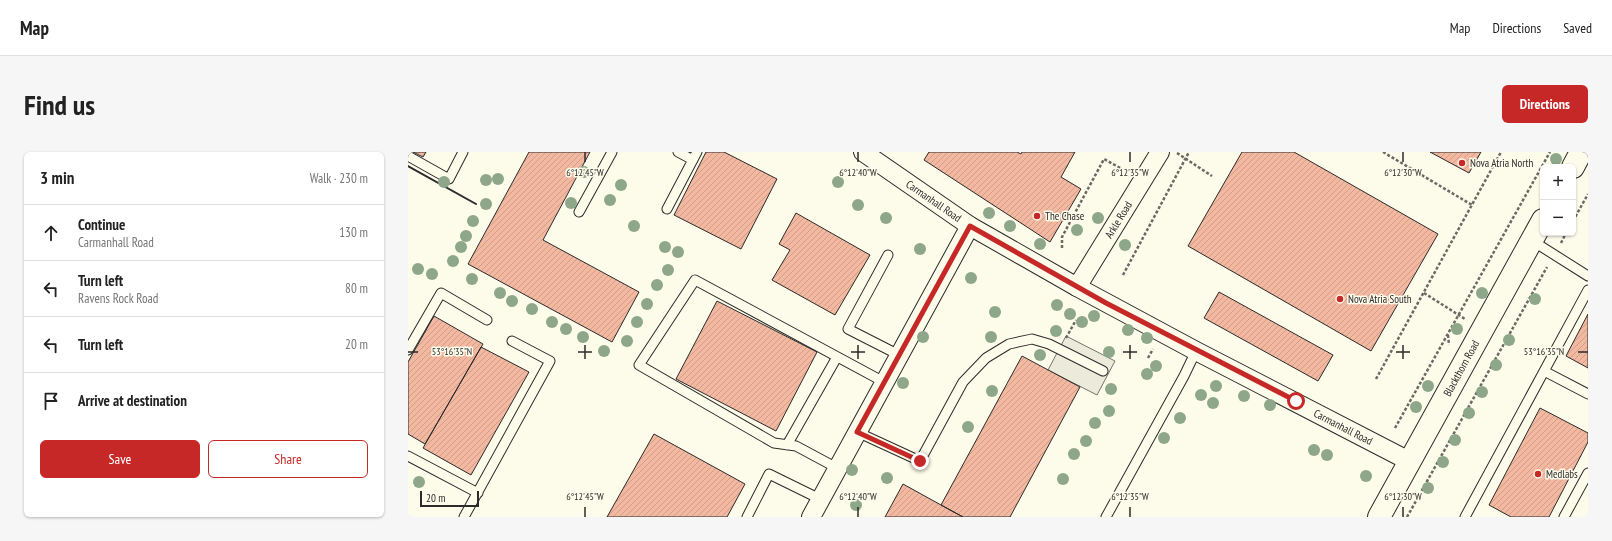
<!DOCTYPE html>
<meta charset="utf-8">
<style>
body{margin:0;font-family:"PT Sans Narrow",sans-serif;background:#f6f6f6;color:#222}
.controls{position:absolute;right:12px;top:12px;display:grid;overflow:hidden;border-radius:6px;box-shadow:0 1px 3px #0004}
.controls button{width:36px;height:36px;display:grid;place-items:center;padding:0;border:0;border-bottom:1px solid #e0e0e0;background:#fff;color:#222;font:20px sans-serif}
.scale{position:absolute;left:12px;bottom:10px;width:59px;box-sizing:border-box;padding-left:4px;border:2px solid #2b2b2b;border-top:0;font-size:11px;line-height:14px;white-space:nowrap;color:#2b2b2b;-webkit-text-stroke:3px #fdfbea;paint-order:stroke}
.stop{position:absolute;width:12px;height:12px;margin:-9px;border:3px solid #c62828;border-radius:50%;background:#fff}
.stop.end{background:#c62828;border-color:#fff;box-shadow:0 1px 4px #0008}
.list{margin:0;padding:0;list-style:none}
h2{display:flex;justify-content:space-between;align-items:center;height:52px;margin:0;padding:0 16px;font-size:17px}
h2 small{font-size:13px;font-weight:400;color:#767676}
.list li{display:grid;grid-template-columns:26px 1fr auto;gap:12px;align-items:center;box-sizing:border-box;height:56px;padding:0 16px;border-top:1px solid #e0e0e0}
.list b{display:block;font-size:15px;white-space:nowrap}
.list p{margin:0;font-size:13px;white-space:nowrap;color:#767676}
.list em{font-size:13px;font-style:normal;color:#767676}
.actions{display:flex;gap:8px;padding:12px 16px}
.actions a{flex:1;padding:9px 0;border:1px solid #c62828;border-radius:6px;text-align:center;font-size:14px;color:#c62828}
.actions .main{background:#c62828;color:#fff}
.icon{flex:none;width:22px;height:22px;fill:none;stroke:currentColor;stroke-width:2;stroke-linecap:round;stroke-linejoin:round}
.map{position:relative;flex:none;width:1180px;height:365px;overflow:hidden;border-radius:6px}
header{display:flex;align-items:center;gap:24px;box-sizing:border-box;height:56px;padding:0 20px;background:#fff;border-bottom:1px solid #e0e0e0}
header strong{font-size:19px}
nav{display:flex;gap:22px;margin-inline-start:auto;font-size:14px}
.intro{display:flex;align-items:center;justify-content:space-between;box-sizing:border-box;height:96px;padding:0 24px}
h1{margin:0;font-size:28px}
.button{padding:10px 18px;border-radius:6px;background:#c62828;color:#fff;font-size:14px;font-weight:700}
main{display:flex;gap:24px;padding:0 24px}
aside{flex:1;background:#fff;border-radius:6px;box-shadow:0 1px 3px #0004}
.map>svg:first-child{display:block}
</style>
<header>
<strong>Map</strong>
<nav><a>Map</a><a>Directions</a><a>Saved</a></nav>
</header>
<div class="intro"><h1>Find us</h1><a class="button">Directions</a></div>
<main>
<aside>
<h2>3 min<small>Walk · 230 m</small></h2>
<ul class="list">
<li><svg class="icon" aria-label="ahead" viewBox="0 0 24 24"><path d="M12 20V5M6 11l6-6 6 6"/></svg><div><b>Continue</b><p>Carmanhall Road</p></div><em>130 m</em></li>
<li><svg class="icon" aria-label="left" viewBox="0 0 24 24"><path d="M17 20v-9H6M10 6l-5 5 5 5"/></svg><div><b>Turn left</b><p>Ravens Rock Road</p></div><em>80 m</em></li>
<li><svg class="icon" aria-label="left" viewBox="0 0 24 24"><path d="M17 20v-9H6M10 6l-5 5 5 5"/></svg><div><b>Turn left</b></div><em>20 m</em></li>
<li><svg class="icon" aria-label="arrive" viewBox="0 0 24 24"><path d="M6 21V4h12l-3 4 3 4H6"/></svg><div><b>Arrive at destination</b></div></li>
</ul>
<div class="actions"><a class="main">Save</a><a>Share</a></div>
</aside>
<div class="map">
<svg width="1180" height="365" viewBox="0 0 1180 365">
<defs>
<pattern id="building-hatch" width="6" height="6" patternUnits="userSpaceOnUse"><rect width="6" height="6" fill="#f2b8a0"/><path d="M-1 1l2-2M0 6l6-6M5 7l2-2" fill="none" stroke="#d09e8a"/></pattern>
</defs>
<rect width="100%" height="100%" fill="#fdfbea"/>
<path fill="#eceadb" stroke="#74746e" d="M658,184l49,25 -18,34 -49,-25z"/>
<path fill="url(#building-hatch)" stroke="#2b2b2b" d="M5,0h13l-3,5z
M121,0h61l-47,88 96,52 -27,50 -144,-78z
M298,0h18l53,27 -36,70 -67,-34z
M521,0h88l4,2 1,-2h53l-14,25 20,12 -31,53 -126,-82z
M834,0h52l144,82 -67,117 -183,-105z
M1022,0h51l-12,21z
M388,61l74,42 -35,60 -63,-35 18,-30 -11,-6z
M811,140l114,63 -15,26 -114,-63z
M309,149l100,51 -41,79 -100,-52z
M1180,162v54l-22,-12z
M26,164l49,28 -58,100 -17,-10v-72z
M73,195l48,25 -58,103 -48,-27z
M614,204l58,31 -70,130h-47l-22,-12z
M1132,256l48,25v9l-39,75h-38l-22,-12z
M246,282l91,50 -18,33h-120z
M495,332l38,21 22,12h-78z"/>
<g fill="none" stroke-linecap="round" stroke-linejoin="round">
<defs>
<path id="lane" d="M270,0l15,8
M0,4l41,23 14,-27
M259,57l30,-57
M171,60l33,-60
M1123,88l57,36
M480,103l-40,74 51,26
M0,198l33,-57 46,27
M1136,219l44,23
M449,280l63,29 43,-79 23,-24 23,-14 23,-5 17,5 54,27
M379,293l50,-88
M0,304l70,37
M429,316l-41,-22 -22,-3 -135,-78 56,-85 189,102
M56,365l86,-156 -38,-20
M339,365l22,-43 51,25
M698,365l78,-141 12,-25
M1057,365l123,-227
M1156,365l24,-44"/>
<g id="street">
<path id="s1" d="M455,0l107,74 107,61 119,64 213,110"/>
<path id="s2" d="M669,135l83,-135"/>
<path d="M403,365l159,-291"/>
</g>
<g id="secondary">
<path d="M1165,15l8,-15"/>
<path id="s3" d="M971,365l164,-297"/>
</g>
</defs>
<use href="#lane" stroke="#2b2b2b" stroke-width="11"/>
<use href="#street" stroke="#2b2b2b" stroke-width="20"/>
<use href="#secondary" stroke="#2b2b2b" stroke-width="24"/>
<path stroke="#6a6964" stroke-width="2.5" stroke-dasharray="3 2" stroke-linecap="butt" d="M975,0l89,53
M769,1l35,23
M1165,69l15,-27
M1153,91l5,-10
M654,96v-11l42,-78 18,10
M715,123l66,-123
M1016,141l41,26
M1040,183l1,10
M658,186l10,-18
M740,206l5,-9
M968,227l125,-227
M987,276l155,-276
M999,365l140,-250"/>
<use href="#lane" stroke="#fdfbea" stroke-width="9"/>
<use href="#street" stroke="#fdfbea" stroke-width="18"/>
<use href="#secondary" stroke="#fdfbea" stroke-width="22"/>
<path stroke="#2b2b2b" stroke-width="2" d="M0,14l68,38"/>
</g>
<g fill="#8ea78a">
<circle cx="1148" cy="7" r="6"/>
<circle cx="176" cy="20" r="6"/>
<circle cx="90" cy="27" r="6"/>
<circle cx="78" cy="28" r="6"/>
<circle cx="36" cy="30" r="6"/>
<circle cx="430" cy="30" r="6"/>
<circle cx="213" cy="33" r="6"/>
<circle cx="202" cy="48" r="6"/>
<circle cx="163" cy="51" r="6"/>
<circle cx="78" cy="52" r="6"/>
<circle cx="450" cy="53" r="6"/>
<circle cx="581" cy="61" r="6"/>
<circle cx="478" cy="66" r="6"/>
<circle cx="690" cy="66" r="6"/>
<circle cx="65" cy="69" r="6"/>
<circle cx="226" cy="74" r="6"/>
<circle cx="602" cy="74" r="6"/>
<circle cx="669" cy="78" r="6"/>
<circle cx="58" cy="84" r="6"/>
<circle cx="632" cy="92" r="6"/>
<circle cx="717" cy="93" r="6"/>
<circle cx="53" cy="95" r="6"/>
<circle cx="257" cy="95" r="6"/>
<circle cx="512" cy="97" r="6"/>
<circle cx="270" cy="100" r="6"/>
<circle cx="45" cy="109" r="6"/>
<circle cx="10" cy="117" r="6"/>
<circle cx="260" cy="118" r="6"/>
<circle cx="24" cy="122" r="6"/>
<circle cx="563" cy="126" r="6"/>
<circle cx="64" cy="127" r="6"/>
<circle cx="249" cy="133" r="6"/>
<circle cx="92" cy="141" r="6"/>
<circle cx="1074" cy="141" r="6"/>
<circle cx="1127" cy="147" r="6"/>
<circle cx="104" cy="149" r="6"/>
<circle cx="239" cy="152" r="6"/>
<circle cx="649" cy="153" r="6"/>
<circle cx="124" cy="157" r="6"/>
<circle cx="587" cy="160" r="6"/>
<circle cx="662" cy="162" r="6"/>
<circle cx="686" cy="164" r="6"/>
<circle cx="144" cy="170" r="6"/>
<circle cx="229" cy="170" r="6"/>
<circle cx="674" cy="170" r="6"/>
<circle cx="158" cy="177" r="6"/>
<circle cx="1049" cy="177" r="6"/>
<circle cx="720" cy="178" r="6"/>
<circle cx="648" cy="179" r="6"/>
<circle cx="175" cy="185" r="6"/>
<circle cx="515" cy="185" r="6"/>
<circle cx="583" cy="185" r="6"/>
<circle cx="739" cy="186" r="6"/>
<circle cx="1101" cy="188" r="6"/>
<circle cx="219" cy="189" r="6"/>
<circle cx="196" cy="199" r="6"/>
<circle cx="701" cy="200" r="6"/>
<circle cx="632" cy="203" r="6"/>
<circle cx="1088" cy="213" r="6"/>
<circle cx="748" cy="214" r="6"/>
<circle cx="739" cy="222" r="6"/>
<circle cx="495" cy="231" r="6"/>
<circle cx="808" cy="234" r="6"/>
<circle cx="1020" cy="234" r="6"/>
<circle cx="703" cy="237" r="6"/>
<circle cx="584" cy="239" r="6"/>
<circle cx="1074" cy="240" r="6"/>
<circle cx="793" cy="243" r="6"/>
<circle cx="836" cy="244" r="6"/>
<circle cx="805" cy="251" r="6"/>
<circle cx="862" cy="253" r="6"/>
<circle cx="1008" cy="255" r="6"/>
<circle cx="701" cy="259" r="6"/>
<circle cx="1061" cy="261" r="6"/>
<circle cx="772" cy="266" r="6"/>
<circle cx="687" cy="271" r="6"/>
<circle cx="560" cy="275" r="6"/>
<circle cx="756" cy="286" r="6"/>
<circle cx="1047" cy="288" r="6"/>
<circle cx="678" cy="289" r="6"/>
<circle cx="906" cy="298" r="6"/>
<circle cx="666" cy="302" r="6"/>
<circle cx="919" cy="303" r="6"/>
<circle cx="1035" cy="310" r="6"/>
<circle cx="444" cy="318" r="6"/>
<circle cx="958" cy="324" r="6"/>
<circle cx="479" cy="326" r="6"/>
<circle cx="655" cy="327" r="6"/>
<circle cx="11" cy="330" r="6"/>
<circle cx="1020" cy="336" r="6"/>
<circle cx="448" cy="353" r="6"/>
</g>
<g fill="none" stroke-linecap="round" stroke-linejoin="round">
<path stroke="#c62828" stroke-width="5" d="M512,309l-63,-29 113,-206 136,77 190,98"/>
</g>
<path fill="none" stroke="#2b2b2b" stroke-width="1.5" d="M177,0v10M450,0v10M722,0v10M995,0v10M177,193v14M450,193v14M722,193v14M995,193v14M0,200h10M170,200h14M443,200h14M715,200h14M988,200h14M1170,200h10M177,355v10M450,355v10M722,355v10M995,355v10"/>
<g fill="#c62828" stroke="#fdfbea" stroke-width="1.5">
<circle cx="1054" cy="11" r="4"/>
<circle cx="629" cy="64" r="4"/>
<circle cx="932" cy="147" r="4"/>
<circle cx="1130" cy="322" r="4"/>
</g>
<g text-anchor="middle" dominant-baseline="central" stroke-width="3" stroke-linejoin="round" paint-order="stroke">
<g font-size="11" fill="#2b2b2b" stroke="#fdfbea" text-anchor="start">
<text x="1062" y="11">Nova Atria North</text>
<text x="637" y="64">The Chase</text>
<text x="940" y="147">Nova Atria South</text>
<text x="1138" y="322">Medlabs</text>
</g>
<g font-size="11" fill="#2b2b2b" stroke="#fdfbea">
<text stroke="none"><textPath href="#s1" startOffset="86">Carmanhall Road</textPath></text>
<text stroke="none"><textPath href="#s2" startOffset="79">Arkle Road</textPath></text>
<text stroke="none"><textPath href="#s3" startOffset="170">Blackthorn Road</textPath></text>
<text stroke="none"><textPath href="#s1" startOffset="554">Carmanhall Road</textPath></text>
</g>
</g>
<g font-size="10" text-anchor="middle" fill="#2b2b2b" stroke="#fdfbea" stroke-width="3" stroke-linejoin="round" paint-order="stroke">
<text x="177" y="24">6°12'45"W</text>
<text x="450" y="24">6°12'40"W</text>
<text x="722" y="24">6°12'35"W</text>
<text x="995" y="24">6°12'30"W</text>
<text x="44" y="203">53°16'35"N</text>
<text x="1136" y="203">53°16'35"N</text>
<text x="177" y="348">6°12'45"W</text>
<text x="450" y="348">6°12'40"W</text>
<text x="722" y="348">6°12'35"W</text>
<text x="995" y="348">6°12'30"W</text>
</g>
</svg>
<div class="controls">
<button>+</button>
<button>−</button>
</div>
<div class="scale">20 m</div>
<div class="stop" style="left:888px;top:249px"></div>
<div class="stop end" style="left:512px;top:309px"></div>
</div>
</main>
